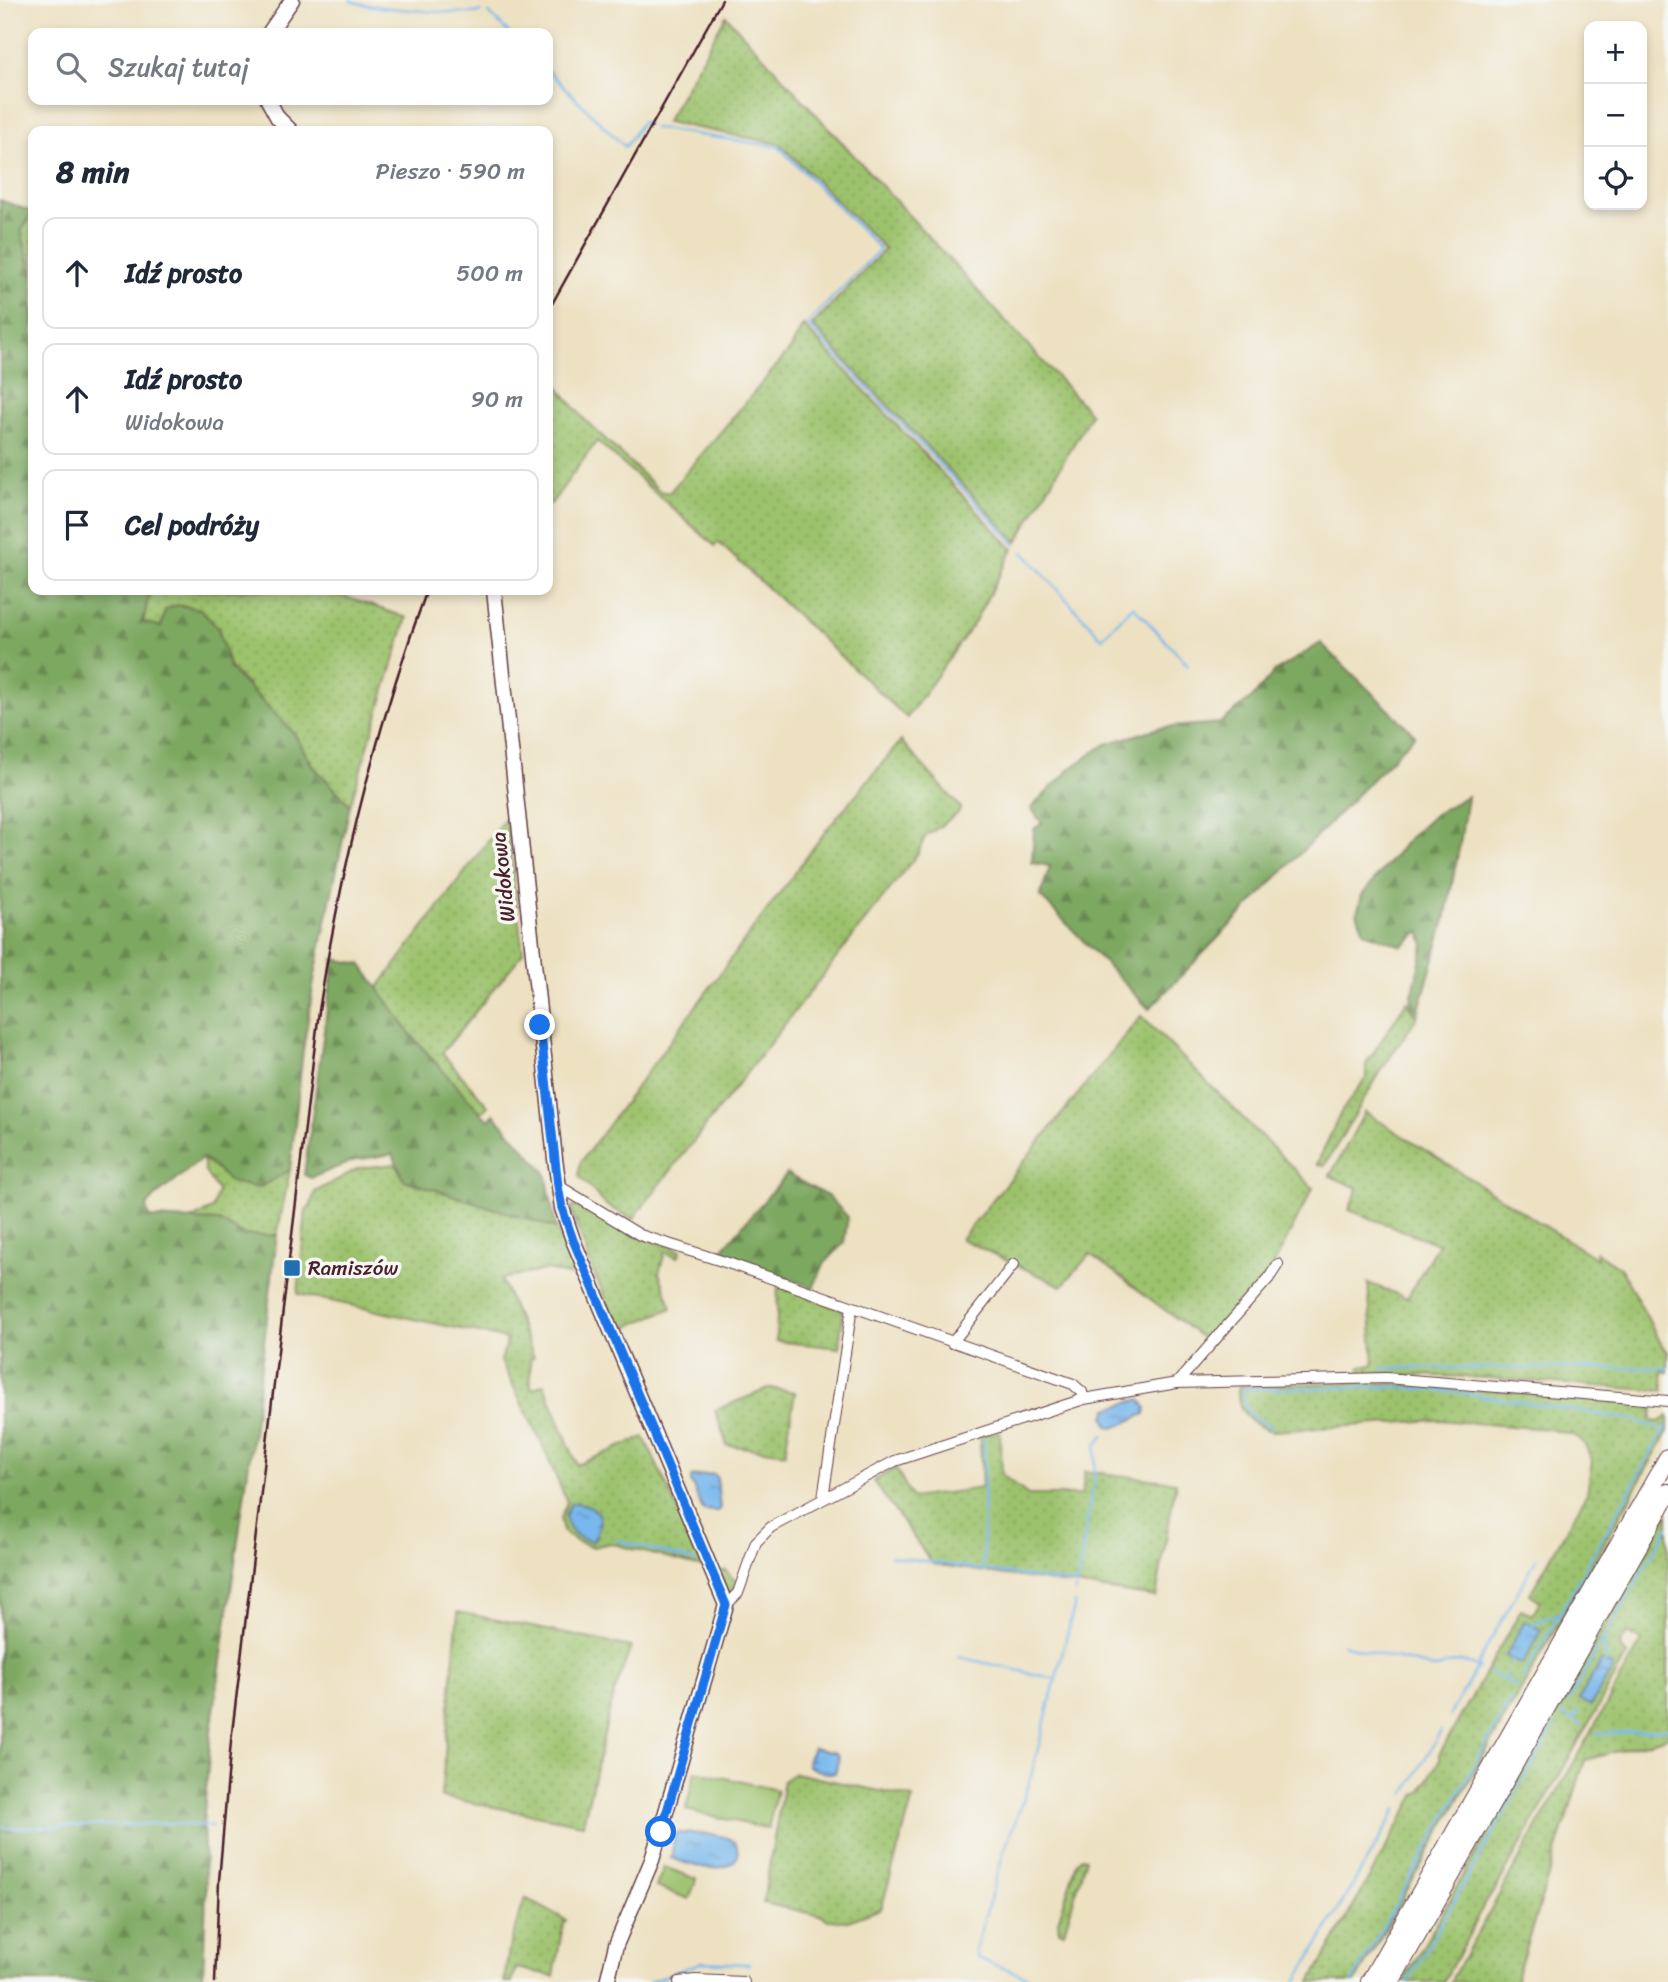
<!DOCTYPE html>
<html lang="pl">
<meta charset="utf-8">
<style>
body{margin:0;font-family:Sriracha,sans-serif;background:#f6f6f7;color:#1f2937}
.controls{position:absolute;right:21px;top:21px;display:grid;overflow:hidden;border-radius:14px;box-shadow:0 4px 10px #0003}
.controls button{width:63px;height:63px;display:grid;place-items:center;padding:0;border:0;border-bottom:2px solid #e0e1e3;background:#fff;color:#1f2937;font:35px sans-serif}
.stop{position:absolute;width:21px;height:21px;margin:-16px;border:5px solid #1a73e8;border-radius:50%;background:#fff}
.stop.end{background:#1a73e8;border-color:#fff;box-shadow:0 2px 7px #0008}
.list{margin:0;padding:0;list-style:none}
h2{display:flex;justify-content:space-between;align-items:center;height:91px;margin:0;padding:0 28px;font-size:30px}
h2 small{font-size:23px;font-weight:400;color:#747a83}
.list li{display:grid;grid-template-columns:46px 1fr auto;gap:21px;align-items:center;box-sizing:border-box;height:112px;margin:0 14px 14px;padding:0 14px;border:2px solid #e0e1e3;border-radius:14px}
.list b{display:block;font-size:26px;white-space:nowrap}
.list p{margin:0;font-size:23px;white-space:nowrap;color:#747a83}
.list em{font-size:23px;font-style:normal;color:#747a83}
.icon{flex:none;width:38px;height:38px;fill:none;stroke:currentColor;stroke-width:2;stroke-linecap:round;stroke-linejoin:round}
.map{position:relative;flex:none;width:1668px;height:1982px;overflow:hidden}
.search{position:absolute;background:#fff;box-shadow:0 4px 10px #0003;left:28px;top:28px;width:525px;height:77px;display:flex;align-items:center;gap:18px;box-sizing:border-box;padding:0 24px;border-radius:14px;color:#747a83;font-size:26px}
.panel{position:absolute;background:#fff;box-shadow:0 4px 10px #0003;left:28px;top:126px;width:525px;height:469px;border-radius:14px}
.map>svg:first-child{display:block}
</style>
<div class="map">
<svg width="1668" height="1982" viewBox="0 0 1668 1982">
<defs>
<pattern id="grass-dots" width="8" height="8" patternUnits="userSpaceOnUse" patternTransform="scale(1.75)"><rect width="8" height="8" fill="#9cc26d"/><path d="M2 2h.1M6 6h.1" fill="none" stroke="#88a65f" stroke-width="1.8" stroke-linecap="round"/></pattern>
<pattern id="forest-firs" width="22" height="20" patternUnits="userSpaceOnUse" patternTransform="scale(1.75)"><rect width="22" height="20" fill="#7da860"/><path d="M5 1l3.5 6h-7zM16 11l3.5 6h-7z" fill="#68884f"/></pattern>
<pattern id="water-ripples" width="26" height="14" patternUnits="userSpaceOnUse" patternTransform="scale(1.75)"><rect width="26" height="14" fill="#78b8ec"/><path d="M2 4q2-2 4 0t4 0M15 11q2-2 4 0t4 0" fill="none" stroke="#6495bf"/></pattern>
</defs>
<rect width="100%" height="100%" fill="#f6f6f2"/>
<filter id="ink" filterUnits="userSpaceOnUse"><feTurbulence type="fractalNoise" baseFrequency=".0143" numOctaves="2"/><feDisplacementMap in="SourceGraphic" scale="14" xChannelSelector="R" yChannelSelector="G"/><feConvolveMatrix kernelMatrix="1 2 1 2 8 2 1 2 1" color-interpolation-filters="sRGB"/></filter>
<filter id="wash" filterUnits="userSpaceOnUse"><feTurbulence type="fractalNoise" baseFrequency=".00686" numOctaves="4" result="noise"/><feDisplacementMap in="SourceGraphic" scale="28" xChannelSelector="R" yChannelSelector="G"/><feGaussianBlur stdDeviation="1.57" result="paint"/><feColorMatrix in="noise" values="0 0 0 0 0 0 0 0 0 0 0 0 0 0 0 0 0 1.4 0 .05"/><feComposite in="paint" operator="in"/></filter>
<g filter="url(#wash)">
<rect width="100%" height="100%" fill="#ede1c2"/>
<path fill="url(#grass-dots)" stroke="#73704c" stroke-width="2" d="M726,16l365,398 -74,128 -205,-217 73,-76 -105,-105 -114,-22z
M33,215v63l-12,-47z
M803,325l210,224 -39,74 -67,95 -189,-176 -3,4 -118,-105 -46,63 -3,-2v-128l36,45 76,72 9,2 121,-143z
M150,590h106c19,4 36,-2 55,0 33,4 64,17 96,28l-57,187 -38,-40 -18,-32 -64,-65 -12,-40h-56l-19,-5z
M901,741l60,67 -3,5 -33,24 -7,16 -285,366 -26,-13 -28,-30 1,-13 247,-334z
M506,817l17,136 -81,100 46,53 -7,7 -71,-79 -32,-46z
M1407,1001l10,16 -36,54 -56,94 -8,-1 24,-52 25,-34v-14z
M1141,1016l172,172 -44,86 -60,69 -119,-89 -28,32 -101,-47z
M1365,1112l232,147 -1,-7 25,17 42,78 5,5v20l-6,-1 1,20 -174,-13 -129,-5v-7l14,-1 -6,-82 39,15 31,-54 -89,-34 9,-22 -28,-12z
M203,1158l28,24 27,6 32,-18 -13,65h-33l-25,-14 -29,-1 22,-11 6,-18 -13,-19z
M396,1164l8,16 152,48 22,49 -32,-7 -45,9 33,78 -4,2 1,30 13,-5 33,81 67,-28 61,131 -95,-25 -17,4 -15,-5 -15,-10 -3,-14 7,-16 -25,-58 -41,-83 6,-22 -209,-45 8,-84 4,-3 5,-15 44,-24z
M576,1205l45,25 60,20 -3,7 -13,-5 -6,21 13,35 -52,22 -27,-59 -22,-62z
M778,1286l59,21 6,5 -4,36 -63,-7z
M1366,1382l57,3 231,19 -3,17 8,1 9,-6v15l-313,551h-44l105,-188 5,-2 19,-33v-6l81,-143 11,5 8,-14 -10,-7 57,-101 5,-33 -7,-15 -6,-6 -6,-4 -24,-6 -111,-9 -165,11c-22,-5 -39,-22 -34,-45z
M770,1388l25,4 -10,61 -58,-8 -12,-35z
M1000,1432l2,43 26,20h54l3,-24 91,11 -20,115 -223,-33 -60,-83 23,-13 16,30 70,-10 -2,-53z
M1668,1513v224l-83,23 -70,222h-65l192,-341 -15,-8 -8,13 8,9 -124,221 -26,41 -8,18 -26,47h-40z
M725,1570l8,9 6,2c-3,7 -4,12 -13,11l-8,-18z
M458,1612l173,35 -18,49 -30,128 -142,-27z
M795,1773l118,25 -32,111 -33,12 -20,-1 -5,-4 -60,-13 21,-123z
M1081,1857l5,1 -22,74 -5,-1 -1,-10 19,-59z
M525,1898l41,22 -3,5 -9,51 -38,-8 -4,14h-8l5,-33z"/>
<path fill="url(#forest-firs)" stroke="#646446" stroke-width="2" d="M0,200l33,12 -12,19 12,47v312h117l-7,32 18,5 4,-17 12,-5 23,4 18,19 12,41 64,64 18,32 38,40 -35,170 -12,75 -13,120 -32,18 -27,-6 -28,-24 -45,36 -12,13 4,11 69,3 25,14h33l-24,199 -42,298 -8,93 3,66 -3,91h-203z
M1321,643l94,92 -266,274 -109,-113 10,-30 -18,-3 2,-34 8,-6 -11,-15 40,-40 35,-24 53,-16 61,-5 33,-26 21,-25z
M1467,796l-6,42 -16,82 -28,97 -7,-13 14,-59 -4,-14 -18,15 -38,-14 -7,-19 5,-18 46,-56 27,-25z
M334,959l27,5 49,70 71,79 8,7 5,-6 52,59 10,55 -152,-48 -11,-26 -38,6 -44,18 -7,-3z
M787,1174l42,23 19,20 -4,26 -20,21 -11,24 -94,-35z"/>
<path fill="#9cc26d" stroke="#73704c" stroke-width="2" d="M695,1771l82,19 -9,39 -82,-19z
M664,1867l33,12 -8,20 -33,-12z"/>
<path fill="url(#water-ripples)" stroke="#616c8c" stroke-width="2" d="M1141,1399l5,9 -1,6 -31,14 -6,-2 -3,-9 3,-8z
M714,1474l3,5 3,30 -3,2 -14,-1 -12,-28v-5z
M571,1503c27,0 36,15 22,38 -16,0 -24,-10 -28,-25z
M1525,1621l16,9 -19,35 -16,-9z
M1601,1661l12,6 -22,39 -12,-7z
M813,1748l23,5 3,4 -4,16c-9,2 -19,-4 -27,-7l-1,-5z
M679,1833c12,0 51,0 57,11 1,2 2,11 2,12 -13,21 -46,10 -64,3l-3,-1 4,-23z"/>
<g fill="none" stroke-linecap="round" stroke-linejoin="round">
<path stroke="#78b8ec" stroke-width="2.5" d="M350,0c9,8 115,15 131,12
M489,13l20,20
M287,20l14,-20
M548,71l77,76 17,-25 6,2
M276,100l4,7
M654,128l125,19 101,102 -73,75 209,221
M1023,552l79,86 31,-32 55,59
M1382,1368h286
M1272,1427c-18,-6 -31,-17 -29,-38l148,-2 66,5 177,28 30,10
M618,1540l76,21
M891,1556l185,28
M983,1570l1,-130
M1075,1593l19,-111 2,-37 8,-10
M1533,1626l2,-4 25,-8
M1603,1640l4,19 -2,4
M1342,1645l93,23 25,-7 19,6
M959,1657l97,22
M1511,1664l2,-3
M1476,1666l61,-108
M1489,1672l30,16
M1523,1678l143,-252
M1503,1680l5,-8
M1567,1703l101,-176
M1561,1713l21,12
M1449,1716l28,-48
M1573,1720l5,-8
M1596,1733l3,1 69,-5
M1405,1794l36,-63
M120,1825l49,-2 43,3
M0,1828l114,-3
M650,1982l52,-20 47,2
M1041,1982l-64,-24 -2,-7 28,-97 26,-70 46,-181
M1296,1982l101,-173
M1352,1982l160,-284
M1408,1982l147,-258"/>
</g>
</g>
<g filter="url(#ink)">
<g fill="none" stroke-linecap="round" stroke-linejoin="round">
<defs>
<path id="street" d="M559,1186l81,49 88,28 345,121 9,8 2,7
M952,1343l62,-79
M1177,1383l92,-105 9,-14
M823,1498l29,-191
M726,1605l12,-12 18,-51 15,-15 124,-66 189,-62 93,-16 209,-5 282,23
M679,1982l16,-2 49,2"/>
<path id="secondary" d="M269,33l23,-33
M268,100l10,18 13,13
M494,590l61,569 7,49 11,32 153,365 -74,255 -36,85 -9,37"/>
<path id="highway" d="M1370,1982l298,-524
M1390,1982l278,-489"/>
</defs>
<use href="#street" stroke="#623c42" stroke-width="12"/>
<use href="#secondary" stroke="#623c42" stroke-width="17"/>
<use href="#highway" stroke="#623c42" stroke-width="20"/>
<use href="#street" stroke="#fff" stroke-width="10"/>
<use href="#secondary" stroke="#fff" stroke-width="14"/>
<use href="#highway" stroke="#fff" stroke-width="18"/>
<path stroke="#4a1f2b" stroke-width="2.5" d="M548,311l174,-311
M215,1982l4,-101 12,-140 88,-730c22,-144 58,-285 108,-421"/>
</g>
</g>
<g fill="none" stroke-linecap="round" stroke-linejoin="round" filter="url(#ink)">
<path stroke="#1a73e8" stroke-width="9" d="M540,1025l18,161 4,22 11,32 153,365 -65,227"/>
</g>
<rect fill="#1f6fb2" stroke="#f6f6f2" stroke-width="2.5" x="283" y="1259" width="18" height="18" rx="3.5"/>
<g text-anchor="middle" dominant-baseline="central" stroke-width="7" stroke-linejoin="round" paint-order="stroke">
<g font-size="21" fill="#4a1f2b" stroke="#f6f6f2">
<text transform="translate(503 877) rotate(-96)">Widokowa</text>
</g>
<g font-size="21" fill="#4a1f2b" stroke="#f6f6f2" text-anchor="start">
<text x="308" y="1268">Ramiszów</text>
</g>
</g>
</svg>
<div class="controls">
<button>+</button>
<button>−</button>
<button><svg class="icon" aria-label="locate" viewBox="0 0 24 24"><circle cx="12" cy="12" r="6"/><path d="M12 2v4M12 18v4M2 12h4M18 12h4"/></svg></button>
</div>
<div class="stop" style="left:661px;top:1832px"></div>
<div class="stop end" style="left:540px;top:1025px"></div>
<div class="search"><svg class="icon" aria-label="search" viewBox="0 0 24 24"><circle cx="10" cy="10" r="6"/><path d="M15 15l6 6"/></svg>Szukaj tutaj</div>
<section class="panel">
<h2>8 min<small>Pieszo · 590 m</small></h2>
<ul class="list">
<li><svg class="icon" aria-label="ahead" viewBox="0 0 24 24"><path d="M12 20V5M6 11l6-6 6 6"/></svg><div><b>Idź prosto</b></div><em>500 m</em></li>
<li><svg class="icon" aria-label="ahead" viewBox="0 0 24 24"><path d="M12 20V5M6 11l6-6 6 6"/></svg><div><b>Idź prosto</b><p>Widokowa</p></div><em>90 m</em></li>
<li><svg class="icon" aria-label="arrive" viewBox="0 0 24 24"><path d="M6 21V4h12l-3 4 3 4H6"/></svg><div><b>Cel podróży</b></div></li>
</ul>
</section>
</div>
